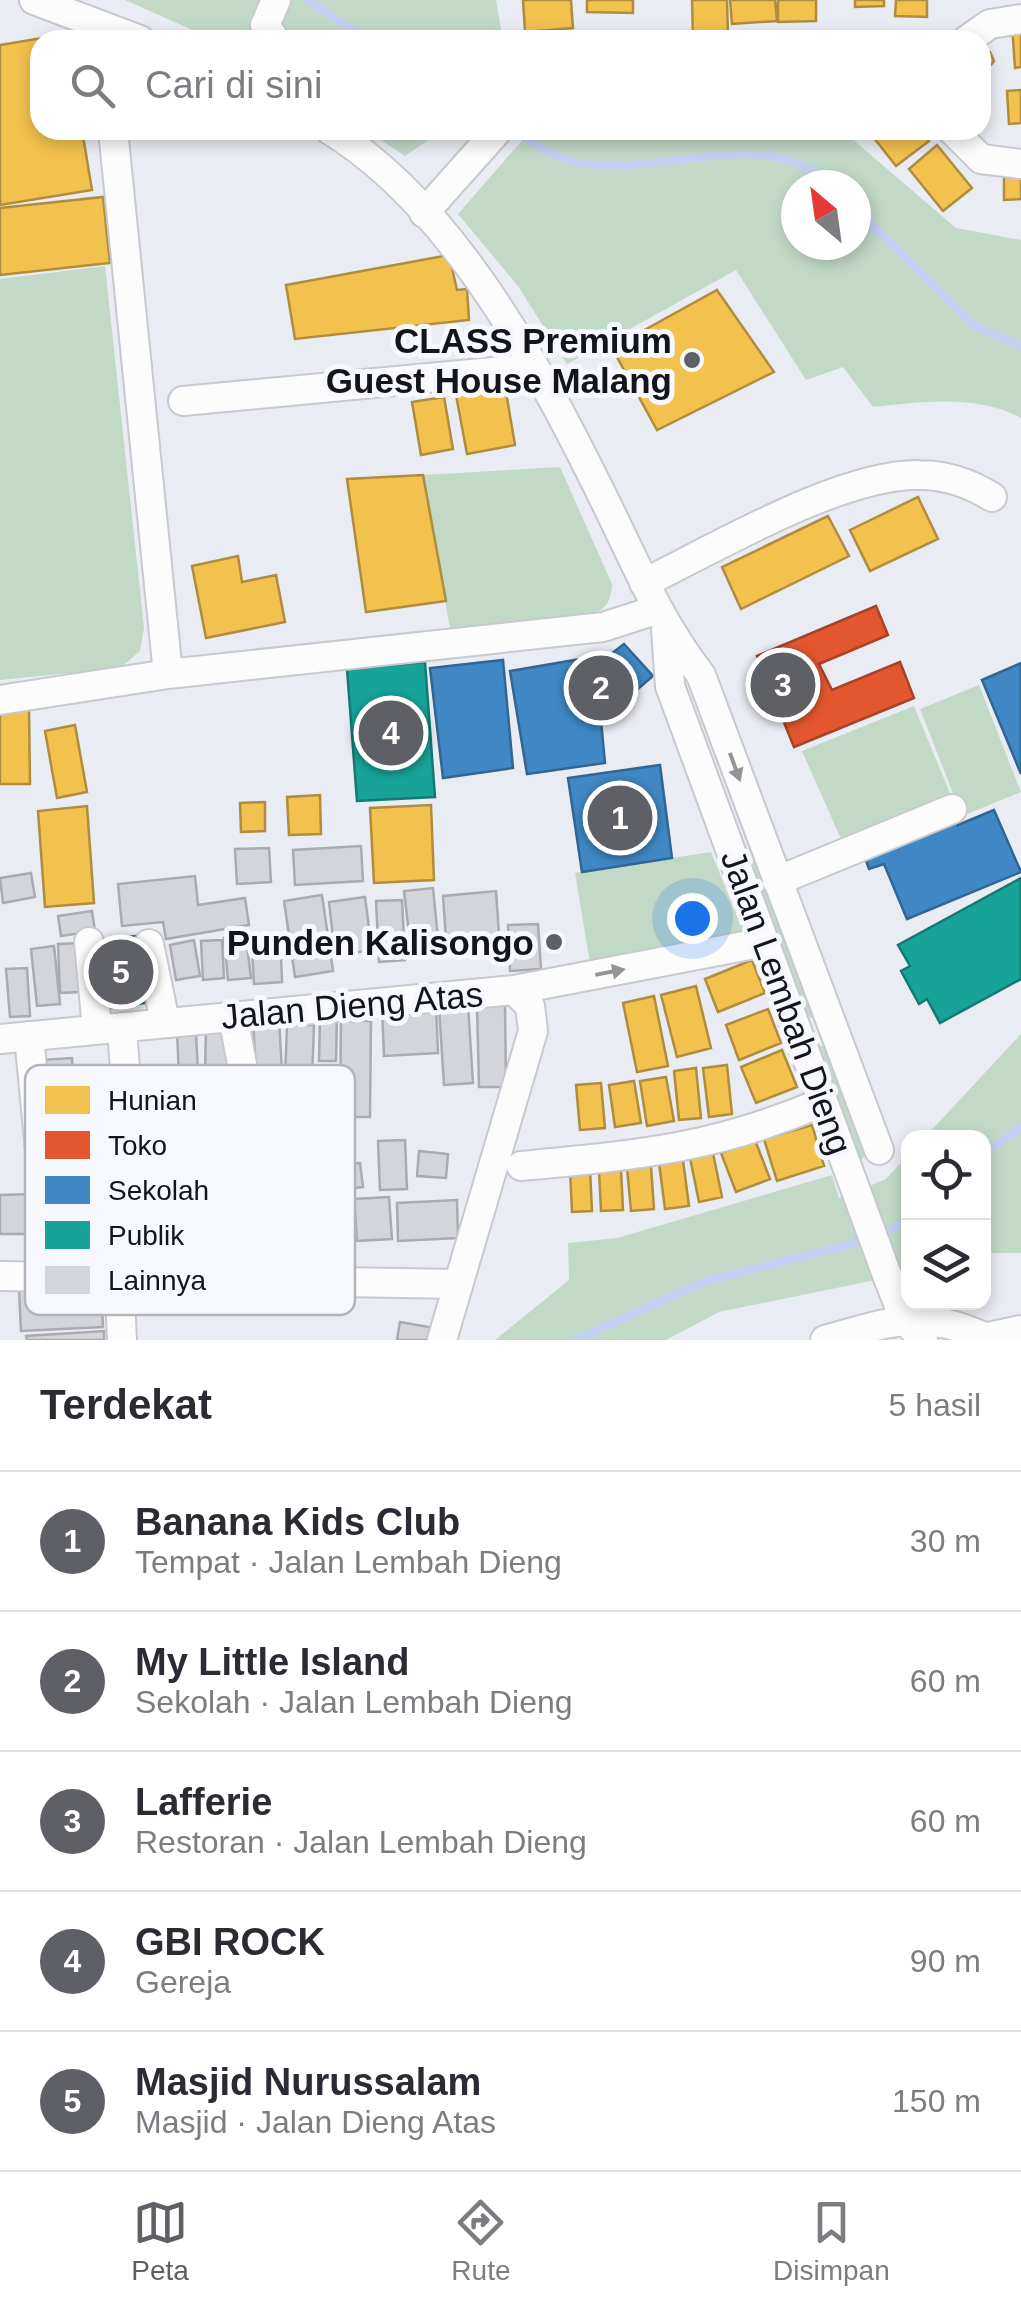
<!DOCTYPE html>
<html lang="id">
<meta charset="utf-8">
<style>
body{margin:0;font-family:Helvetica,sans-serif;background:#f7f7f7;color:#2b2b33}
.controls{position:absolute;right:30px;bottom:30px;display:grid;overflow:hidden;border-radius:20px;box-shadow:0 5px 15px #0003}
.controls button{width:90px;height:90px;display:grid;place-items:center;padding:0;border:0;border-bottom:2px solid #e1e1e2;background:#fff;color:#2b2b33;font:50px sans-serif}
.compass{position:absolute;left:781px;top:170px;width:90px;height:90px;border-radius:50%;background:#fff;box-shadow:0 5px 15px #0003;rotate:331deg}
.you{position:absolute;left:692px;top:918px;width:35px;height:35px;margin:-25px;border:8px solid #fff;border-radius:50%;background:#1a73e8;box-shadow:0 0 0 15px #1a73e833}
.badge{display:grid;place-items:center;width:65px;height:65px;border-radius:50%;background:#5f6066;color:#fff;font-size:32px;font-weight:700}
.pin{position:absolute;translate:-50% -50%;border:5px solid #fff;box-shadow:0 2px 10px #0006}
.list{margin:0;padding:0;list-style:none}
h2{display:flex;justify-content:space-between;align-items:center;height:130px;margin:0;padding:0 40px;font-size:42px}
h2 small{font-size:32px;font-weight:400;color:#7c7c81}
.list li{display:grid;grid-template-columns:65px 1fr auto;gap:30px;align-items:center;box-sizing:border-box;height:140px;padding:0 40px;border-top:2px solid #e1e1e2}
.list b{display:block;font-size:38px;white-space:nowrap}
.list p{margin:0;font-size:32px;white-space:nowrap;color:#7c7c81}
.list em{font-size:32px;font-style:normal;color:#7c7c81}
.icon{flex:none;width:55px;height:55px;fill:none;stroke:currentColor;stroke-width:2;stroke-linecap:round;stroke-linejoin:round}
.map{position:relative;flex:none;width:1021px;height:1340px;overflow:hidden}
.search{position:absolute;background:#fff;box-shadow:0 5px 15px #0003;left:30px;right:30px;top:30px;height:110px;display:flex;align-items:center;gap:25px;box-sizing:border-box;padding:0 35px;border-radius:30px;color:#7c7c81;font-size:38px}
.sheet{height:830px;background:#fff}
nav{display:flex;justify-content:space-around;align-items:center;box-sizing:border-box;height:140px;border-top:2px solid #e1e1e2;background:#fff;font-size:28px;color:#7c7c81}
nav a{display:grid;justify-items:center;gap:5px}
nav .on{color:#5f6066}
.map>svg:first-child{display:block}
</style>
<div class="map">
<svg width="1021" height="1340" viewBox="0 0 1021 1340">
<rect width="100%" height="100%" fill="#eaecf3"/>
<path fill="#c2d9c8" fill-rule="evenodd" d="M125,0h371l7,40h-288z
M366,130h77l-38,26z
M531,130l313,2 112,96 65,12v178c-44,-24 -99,-16 -148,-11l-30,-40 -37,13 -70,-110 -169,94 -49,-78 -60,-72zM796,185h60v60h-60z
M105,266l39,362 -4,23 -20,17 -120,12v-401z
M560,467l52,117c-1,19 -6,26 -25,31l-137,13 -27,-153z
M979,685l42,107 -59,24 -42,-107z
M914,706l40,97 -109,45 -43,-97z
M750,848h4l63,167 -5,3 -6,-3 -60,-161z
M711,852l33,81 -154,30 -15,-90z
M1021,1034v219h-37v-115l-59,-1z
M821,1046h6l40,105 -5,8h-5l-40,-110z
M908,1155v114l-23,9 -166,34 -53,28h-171l74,-60 -1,-37 49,-5 215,-63 7,23 47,-19z"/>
<path fill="#f2c14e" stroke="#af8d3e" stroke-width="2.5" d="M523,0h48l2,28 -48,4z
M587,0h46v13l-46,-1z
M692,0h35l1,37 -35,1z
M730,0h45l2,21 -45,3z
M778,0h38v21l-38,1z
M855,0h29v6l-29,1z
M896,0h31v17l-32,-1z
M1021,24v43l-6,1 -3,-43z
M67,34l1,6h-28v90h42l10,60 -92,15v-160z
M981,49l9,3 4,9 -9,11h-4z
M1021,90v33l-12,1 -2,-33z
M885,130h35l9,11 -33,25 -22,-28z
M937,145l35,43 -29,23 -34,-42z
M1004,171h17v28l-17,1z
M103,197l7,66 -110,12v-67z
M449,255l8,35 10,-1 2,31 -174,19 -9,-54z
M717,290l57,82 -117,58 -45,-82z
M505,386l10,59 -48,9 -11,-59z
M444,397l9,52 -32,6 -9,-53z
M423,475l23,126 -80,11 -19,-133z
M918,497l20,42 -68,32 -20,-41z
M828,516l21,40 -108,53 -19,-42z
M238,556l4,26 34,-7 9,47 -79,16 -14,-72z
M0,709h29l1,75h-30z
M75,725l12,67 -30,6 -12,-67z
M320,795l1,39 -32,1 -2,-38z
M265,802v29l-24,1 -1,-29z
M431,805l3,75 -60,3 -4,-75z
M87,806l7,97 -49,4 -7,-96z
M752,960l13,33 -47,19 -13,-33z
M696,986l15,62 -34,9 -16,-62z
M654,996l14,70 -31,6 -14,-69z
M768,1009l13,34 -42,17 -13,-35z
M782,1050l15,37 -41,16 -15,-36z
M727,1065l5,49 -23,3 -6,-49z
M696,1068l5,50 -22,2 -5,-49z
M666,1077l8,44 -27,5 -7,-45z
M634,1081l7,42 -26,4 -6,-42z
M601,1083l4,45 -25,2 -4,-45z
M812,1125l12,41 -47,15 -13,-42z
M755,1140l15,39 -34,13 -15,-39z
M713,1153l9,44 -23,5 -9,-44z
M683,1160l6,46 -24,3 -6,-46z
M651,1166l3,43 -23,2 -4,-43z
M590,1169l2,42 -20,1 -2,-42z
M621,1169l2,41 -22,1 -2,-41z"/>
<path fill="#e4572e" stroke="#a64328" stroke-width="2.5" d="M876,606l12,29 -69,29 13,26 68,-28 14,36 -120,49 -37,-91z"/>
<path fill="#3f88c5" stroke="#326692" stroke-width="2.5" d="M624,644l29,32 -52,45 4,42 -78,11 -17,-103 82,-14 1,11z
M503,660l10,108 -70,10 -13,-110z
M1021,663v111l-39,-94z
M660,765l12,93 -90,14 -14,-94z
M994,810l27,62 -114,47 -23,-55 -15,5 -7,-20 90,-38 6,14z"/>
<path fill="#17a398" stroke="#167872" stroke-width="2.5" d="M425,662l10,135 -78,4 -10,-132z
M1021,878v101l-81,44 -13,-24 -8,5 -18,-33 9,-5 -12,-21z
M137,936l8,67 -41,5 -7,-67z"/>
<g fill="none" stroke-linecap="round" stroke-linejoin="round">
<path stroke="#c2cff1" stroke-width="8" d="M307,0l62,40
M512,130c18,10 36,24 55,30 81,23 199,-40 265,25
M856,209l120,118 45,19
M984,1154l37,-27
M576,1340l130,-59 166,-42 36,-18"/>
</g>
<path fill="#d3d5da" stroke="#a9abb0" stroke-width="2.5" d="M361,846l2,35 -68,4 -2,-35z
M269,848l2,34 -34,2 -2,-35z
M31,873l4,24 -32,6 -3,-25z
M195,876l3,29 47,-7 4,27 -83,14 -3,-17 -41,4 -4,-42z
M433,888l6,60 -28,3 -7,-60z
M496,891l4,58 -53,5 -4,-58z
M322,895l11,76 -38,6 -11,-76z
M365,897l7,53 -37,6 -6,-54z
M402,900l3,60 -26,2 -3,-61z
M92,911l3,20 -34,5 -3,-20z
M538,924l3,45 -31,2 -2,-46z
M280,932l2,50 -28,2 -3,-50z
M246,936l5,42 -23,2 -4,-42z
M194,940l6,36 -24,4 -6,-35z
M222,940l2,38 -21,2 -2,-39z
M80,943l2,49 -22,1 -2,-49z
M54,946l6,58 -23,2 -6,-57z
M27,968l3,48 -20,1 -4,-48z
M468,1005l5,78 -29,2 -5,-78z
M505,1005l1,82h-27l-2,-81z
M436,1006l2,47 -54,3 -2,-47z
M320,1014l17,1 -1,46h-17z
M279,1018l4,72 -26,2 -4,-72z
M341,1021h30l-1,96h-30z
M287,1025h27l-2,55 -27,-1z
M206,1029h22l-1,42h-22z
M196,1031l2,43 -19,1 -2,-43z
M72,1058l4,68 -30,3 -4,-69z
M405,1140l2,49 -27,1 -2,-49z
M419,1151l29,3 -2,24 -29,-2z
M360,1163l3,24 -46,6 -3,-24z
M34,1194v40h-34v-39z
M389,1197l3,42 -35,2 -3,-42z
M457,1200l1,38 -60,3 -1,-38z
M101,1285l2,42 -82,4 -2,-41z
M400,1322l40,7 -2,11h-41z
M104,1331v9h-77l-1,-4z"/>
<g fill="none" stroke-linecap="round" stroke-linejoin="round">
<defs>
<path id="minor" d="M34,0l106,40
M275,40l-10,-15 11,-25
M967,40l23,-16 31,-5
M113,130l55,544
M330,130c125,77 212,243 275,371 30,61 54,120 96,174l178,475
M952,130l29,29 40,5
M424,213l74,-83
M183,401l351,-33
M644,583c72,-35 198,-110 276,-108 26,0 51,9 72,22
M666,630l4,56 217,589 17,43 19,22
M0,700l168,-26 435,-47 53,-17
M777,881l175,-72
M89,942l8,87
M149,944l16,78
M233,1016l16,86
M122,1027l7,100
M29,1036l14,147
M0,1039l514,-49 251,-48
M521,1166c117,-11 192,-17 302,-64
M119,1275l3,65
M0,1276l457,8
M442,1340l91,-309 -3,-25 -16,-16
M825,1340c64,-18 96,-32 159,-3
M974,1340l47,-10"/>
</defs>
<use href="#minor" stroke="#c7c9ce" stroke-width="32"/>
<use href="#minor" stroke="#fcfcfd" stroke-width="28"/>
</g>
<defs><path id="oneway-solid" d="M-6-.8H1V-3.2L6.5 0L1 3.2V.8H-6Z" transform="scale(2.5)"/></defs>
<g fill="#949497">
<use href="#oneway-solid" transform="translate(735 767) rotate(70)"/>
<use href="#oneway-solid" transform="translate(610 972) rotate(-11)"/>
</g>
<g fill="#5f6066" stroke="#f6f8fd" stroke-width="4">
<circle cx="692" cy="360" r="10"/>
<circle cx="554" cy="942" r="10"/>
</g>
<g text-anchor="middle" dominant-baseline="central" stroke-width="10" stroke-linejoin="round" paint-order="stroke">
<g font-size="35" font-weight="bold" fill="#14151a" stroke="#f6f8fd" text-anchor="end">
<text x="672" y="340">CLASS Premium<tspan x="672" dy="40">Guest House Malang</tspan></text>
<text x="534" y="942">Punden Kalisongo</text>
</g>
<g font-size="35" fill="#14151a" stroke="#f6f8fd">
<text transform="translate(787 1002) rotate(70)">Jalan Lembah Dieng</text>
<text transform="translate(352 1005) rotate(-5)">Jalan Dieng Atas</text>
</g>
</g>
<rect x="25" y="1065" width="330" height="250" rx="15" fill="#f6f8fd" stroke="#b2b4b9" stroke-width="2.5"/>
<rect x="45" y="1086" width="45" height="28" fill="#f2c14e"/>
<rect x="45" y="1131" width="45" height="28" fill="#e4572e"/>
<rect x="45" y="1176" width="45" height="28" fill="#3f88c5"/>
<rect x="45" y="1221" width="45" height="28" fill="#17a398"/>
<rect x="45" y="1266" width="45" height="28" fill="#d3d5da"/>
<g font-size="28" fill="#14151a">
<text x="108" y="1110">Hunian</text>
<text x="108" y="1155">Toko</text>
<text x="108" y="1200">Sekolah</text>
<text x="108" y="1245">Publik</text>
<text x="108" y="1290">Lainnya</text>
</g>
</svg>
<div class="controls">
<button><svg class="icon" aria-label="locate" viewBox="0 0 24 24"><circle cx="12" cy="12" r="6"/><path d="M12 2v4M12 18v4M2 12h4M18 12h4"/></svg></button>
<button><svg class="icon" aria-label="layers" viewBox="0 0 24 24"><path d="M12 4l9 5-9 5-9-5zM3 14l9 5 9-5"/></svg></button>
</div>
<svg class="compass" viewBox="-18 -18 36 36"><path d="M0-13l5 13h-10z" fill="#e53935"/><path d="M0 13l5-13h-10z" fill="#7c7c81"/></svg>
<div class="you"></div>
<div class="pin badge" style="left:620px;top:818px">1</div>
<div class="pin badge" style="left:601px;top:688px">2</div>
<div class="pin badge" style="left:783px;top:685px">3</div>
<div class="pin badge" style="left:391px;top:733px">4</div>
<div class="pin badge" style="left:121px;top:972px">5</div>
<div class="search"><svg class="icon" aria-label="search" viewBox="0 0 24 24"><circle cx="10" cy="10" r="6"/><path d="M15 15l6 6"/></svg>Cari di sini</div>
</div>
<section class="sheet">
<h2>Terdekat<small>5 hasil</small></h2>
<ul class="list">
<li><span class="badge">1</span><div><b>Banana Kids Club</b><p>Tempat · Jalan Lembah Dieng</p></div><em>30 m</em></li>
<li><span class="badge">2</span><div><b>My Little Island</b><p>Sekolah · Jalan Lembah Dieng</p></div><em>60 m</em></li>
<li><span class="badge">3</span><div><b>Lafferie</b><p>Restoran · Jalan Lembah Dieng</p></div><em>60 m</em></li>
<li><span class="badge">4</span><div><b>GBI ROCK</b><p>Gereja</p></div><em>90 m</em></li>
<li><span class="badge">5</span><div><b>Masjid Nurussalam</b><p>Masjid · Jalan Dieng Atas</p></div><em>150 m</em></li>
</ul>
</section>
<nav>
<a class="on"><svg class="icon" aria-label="map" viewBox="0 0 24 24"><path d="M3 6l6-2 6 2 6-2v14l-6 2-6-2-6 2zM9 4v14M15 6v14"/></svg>Peta</a>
<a><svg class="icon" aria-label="directions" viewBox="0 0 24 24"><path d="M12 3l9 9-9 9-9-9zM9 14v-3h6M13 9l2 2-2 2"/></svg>Rute</a>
<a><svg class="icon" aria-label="saved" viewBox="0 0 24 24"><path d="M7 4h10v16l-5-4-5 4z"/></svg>Disimpan</a>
</nav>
